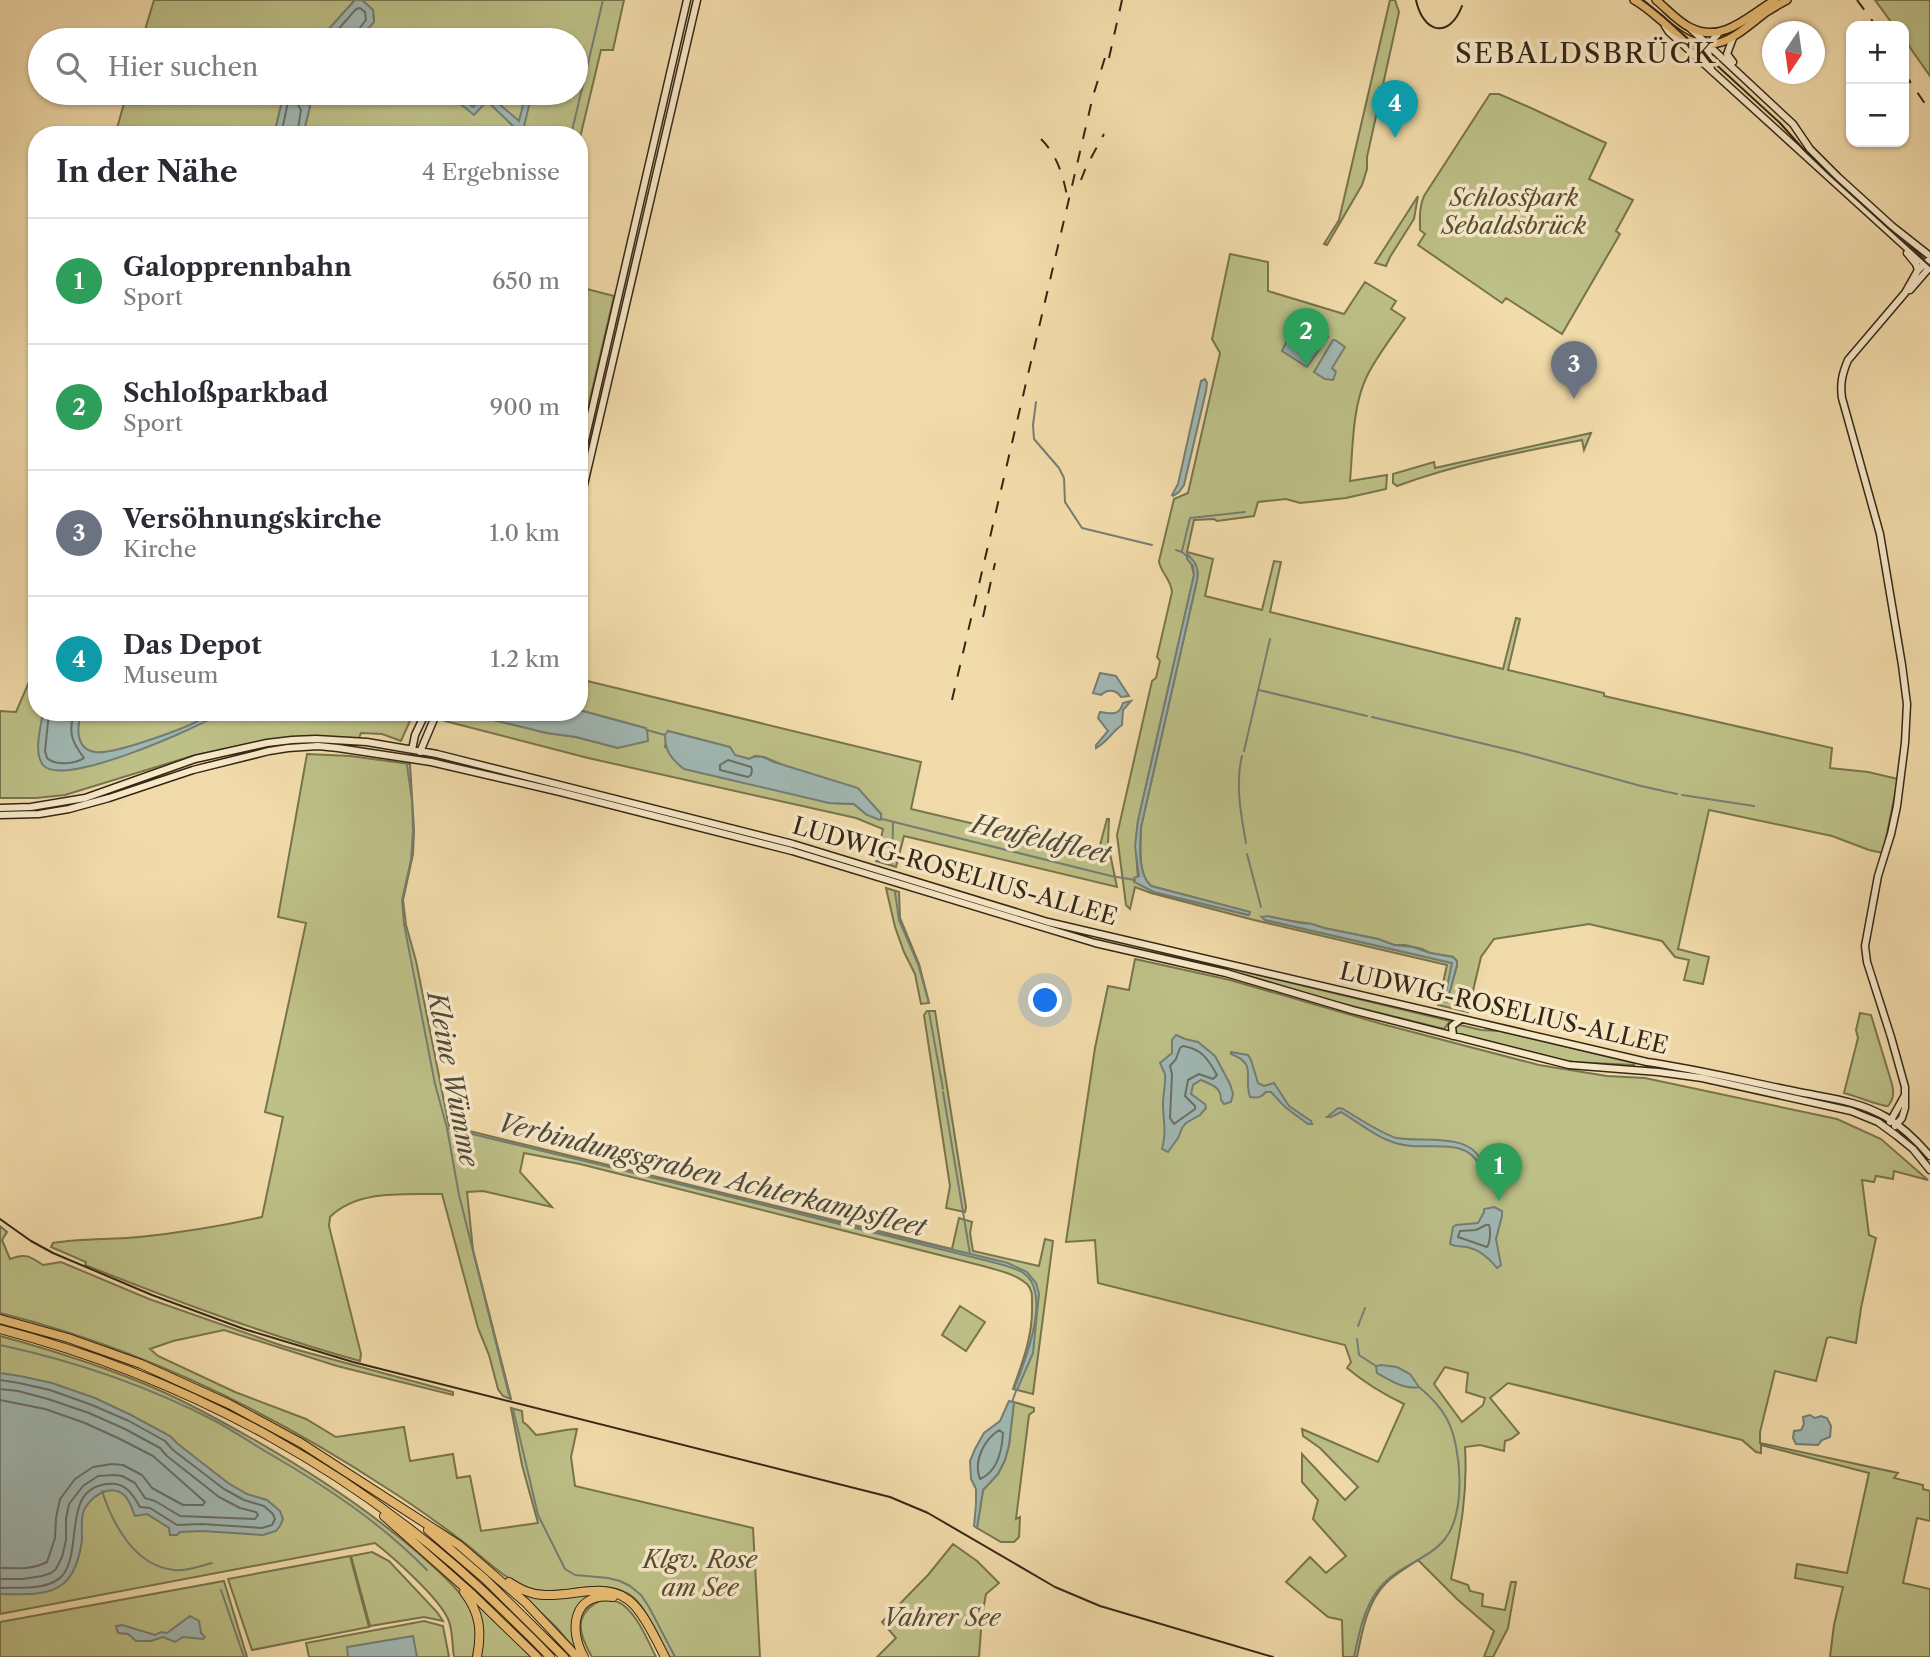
<!DOCTYPE html>
<html lang="de">
<meta charset="utf-8">
<style>
body{margin:0;font-family:"Libre Caslon Text",serif;background:#f7f7f7;color:#2b2b33}
.controls{position:absolute;right:21px;top:21px;display:grid;overflow:hidden;border-radius:14px;box-shadow:0 2px 5px #0004}
.controls button{width:63px;height:63px;display:grid;place-items:center;padding:0;border:0;border-bottom:2px solid #e1e1e2;background:#fff;color:#2b2b33;font:35px sans-serif}
.compass{position:absolute;left:1762px;top:21px;width:63px;height:63px;border-radius:50%;background:#fff;box-shadow:0 2px 5px #0004;rotate:193deg}
.you{position:absolute;left:1046px;top:1001px;width:24px;height:24px;margin:-18px;border:5px solid #fff;border-radius:50%;background:#1a73e8;box-shadow:0 0 0 10px #1a73e833}
.badge{display:grid;place-items:center;width:46px;height:46px;border-radius:50%;background:#7c3aed;color:#fff;font-size:23px;font-weight:700}
.pin{position:absolute;translate:-50% -58px;filter:drop-shadow(0 2px 4px #0008)}
.pin::after{content:'';position:absolute;top:37px;width:24px;height:21px;background:inherit;clip-path:polygon(0 0,100% 0,50% 100%)}
.list{margin:0;padding:0;list-style:none}
h2{display:flex;justify-content:space-between;align-items:center;height:91px;margin:0;padding:0 28px;font-size:30px}
h2 small{font-size:23px;font-weight:400;color:#7c7c81}
.list li{display:grid;grid-template-columns:46px 1fr auto;gap:21px;align-items:center;box-sizing:border-box;height:126px;padding:0 28px;border-top:2px solid #e1e1e2}
.list b{display:block;font-size:26px;white-space:nowrap}
.list p{margin:0;font-size:23px;white-space:nowrap;color:#7c7c81}
.list em{font-size:23px;font-style:normal;color:#7c7c81}
.icon{flex:none;width:38px;height:38px;fill:none;stroke:currentColor;stroke-width:2;stroke-linecap:round;stroke-linejoin:round}
.map{position:relative;flex:none;width:1930px;height:1657px;overflow:hidden}
.search{position:absolute;background:#fff;box-shadow:0 2px 5px #0004;left:28px;top:28px;width:560px;height:77px;display:flex;align-items:center;gap:18px;box-sizing:border-box;padding:0 24px;border-radius:38px;color:#7c7c81;font-size:26px}
.panel{position:absolute;background:#fff;box-shadow:0 2px 5px #0004;left:28px;top:126px;width:560px;height:595px;border-radius:28px}
.map>svg:first-child{display:block}
</style>
<div class="map">
<svg width="1930" height="1657" viewBox="0 0 1930 1657">
<rect width="100%" height="100%" fill="#f2dbaa"/>
<filter id="stains"><feTurbulence type="fractalNoise" baseFrequency=".00286" numOctaves="4"/><feColorMatrix values="0 0 0 0 .2 0 0 0 0 .09 0 0 0 0 .02 0 0 0 .5 -.17"/></filter>
<radialGradient id="worn" r=".72"><stop offset=".6" stop-color="#630" stop-opacity="0"/><stop offset="1" stop-color="#630" stop-opacity=".3"/></radialGradient>
<path fill="#bdc087" stroke="#78744e" stroke-width="2" fill-rule="evenodd" d="M154,0h201l-36,40h-177z
M362,0h262l-11,50h-12l-22,92v-7h-276l7,-29 -7,-8 -10,-5h283v-53h-218l16,-18 -1,-12z
M1390,0h5l4,12 -32,145v12l-5,16 -35,60 -3,-1 15,-24z
M1875,0h55v76l-26,-37v-13h-10z
M127,93h157l-10,42h-159z
M1490,94h9l32,14 75,35 -17,36 44,21 -17,31 4,3 -58,100 -56,-36 -4,5 -84,-58 7,-11 -5,-4c0,-12 -1,-23 4,-34z
M1418,196l-4,23 -24,38 -4,9 -11,-3z
M1230,254l38,8v29l76,23 21,-32 31,19 -5,8 14,9c-13,19 -29,39 -39,60 -14,31 -13,70 -16,103l37,-6 -1,14 -40,9 -27,3 -19,2 -14,-4 -28,3 -4,14 -37,5 -3,-2 -20,1 -7,32 26,7 -8,37 57,14 12,-49 7,1 -11,50 233,57 13,-51 4,1 -12,51 96,23v3l228,52 -2,20 38,4 30,7 -15,74 -14,-3 -37,-14 -123,-26 -31,139 31,8 -6,27 -19,-4 5,-20 -14,-3 -13,-16 -73,-17 -95,15 -13,18 -13,55 -30,-7 9,-40 -193,-45 -103,-27 -16,-6 -5,22 -4,-4 -9,-70 35,-154 4,-3 4,-17 -3,-4 15,-65c-1,-13 -12,-20 -13,-31l15,-62 14,-6 32,-140 -8,-14zM1191,562l7,10 -1,8 -56,247c0,17 -4,47 10,59l98,26 -1,3 -94,-23 -15,-8c-3,-21 -4,-42 -1,-63l56,-246zM1262,917l50,7 12,4 54,11 16,6h11l17,4 8,4 23,4 4,4v4l-10,36 5,-38 -187,-43z
M579,287l35,9 -35,150z
M1591,433l-7,17 -2,-10c-62,12 -126,24 -185,46l-4,-3v-9l41,-12 1,6z
M37,614v98h377l-13,29 -19,-7 -21,-1 -2,5 -58,-1 -44,5 -65,14 -127,39 -29,3h-36v-87l16,1 13,-30z
M579,679l342,83 -10,47 187,44 9,-34h2l-1,25 9,43 -213,-51 -8,31 -20,-6 7,-32 -27,-11 -268,-60 -143,-37 4,-9h12l86,21 29,4 42,11 27,-20 -66,-18zM668,731l62,16 4,8 15,4 6,-3 9,1 106,45 11,12 -14,1 -13,-11 -25,-1 -164,-56z
M307,754l43,2 60,8 4,66 -1,24 -10,46 3,25 10,36 33,165 503,123 7,-31 13,4 -2,11 3,18 66,15 6,-27 8,2 -20,153 -20,-5c10,-28 20,-54 19,-84 0,-8 1,-15 -5,-21 -10,-9 -26,-13 -40,-17l-407,-103 -56,-11 -4,19 32,35 -69,-16 -16,1 6,58 38,149 -8,-3 -5,-7 -9,-34 -11,-27 -36,-134c-37,1 -84,-5 -112,23l-1,9 32,128 -1,7c-94,-26 -184,-60 -275,-96l1,-3 -35,-15 2,-4c29,-5 57,-3 86,-6 41,-4 83,-11 123,-20l21,-100 -18,-5 41,-189 -28,-6z
M886,888l13,4 1,26 19,46 10,39 -8,1 -6,-30 -11,-22 -9,-25z
M1151,952l70,14 229,55 -6,8 -132,-33 -66,-20z
M1135,959l95,21 152,44 157,41 68,11 38,2 192,41 44,20 47,41 -34,-9 -1,8 -17,-3 -2,6 -12,-2 7,55 7,3 -15,70 -5,35 -26,-6 -3,1 -11,43 -41,-10 -15,61v11l138,30 -4,5 29,7v4l7,2v30l-13,-3 -14,65 27,6v68h-100l4,-32 9,-38 -48,-9 2,-14 50,9 22,-100 -108,-28v8l-5,-1 -14,-12 -234,-57 -18,15 29,35 -8,6 -6,2 -1,10 -24,-6 -15,2c3,47 -5,86 -14,132l17,6 2,6 13,3 -1,12 23,4 6,-28h5l-8,46 -15,29h-9l10,-26 -36,-31 -40,-40c-10,7 -23,14 -32,23 -19,19 -24,49 -29,74h-14l-1,-37 -14,-3 -42,-35 24,-25 16,16 20,-17 -33,-37 5,-19 -16,-18v-28l43,46 13,-13 -38,-39 -17,-12 -1,-7 76,33 26,-58c-21,-10 -39,-21 -57,-36l4,-6 -6,-17 -247,-62 -3,-43 -29,2 29,-194 13,-62 21,4zM1445,1367l23,6 -2,19 19,6 -2,7 -21,17 -28,-38z
M927,1011h8l31,196 -1,5 -19,-4 4,-22 -26,-171z
M1860,1013l11,2 21,69c2,9 2,14 -4,22 -8,0 -32,-10 -44,-13l14,-55 -2,-8z
M1460,1025l21,5 19,1 135,32 -1,2 -62,-3 -115,-28 -2,-8z
M0,1226l7,6 -5,8 8,19c15,-6 20,-3 33,6l18,-3 88,37 134,47 170,46v3l-116,-29 -113,-36 -51,11 -23,8 8,7 77,36 71,27 30,18 68,-10 6,34 43,-7 4,24 13,-2 11,55 57,-8 -16,-58 -11,-57 11,3 1,11 4,3 9,10c14,-1 27,-6 41,-6l-6,28 4,29 178,42 7,129h-91c-9,-15 -23,-49 -35,-59 -17,-16 -46,-11 -66,-8 -14,1 -29,3 -42,-3 -23,-9 -41,-28 -60,-43 -25,-19 -51,-38 -78,-55 -120,-79 -248,-141 -388,-176z
M960,1306l25,16 -19,29 -24,-16z
M0,1336c55,15 109,32 161,55 31,14 60,30 90,47 58,33 115,70 166,114 17,15 54,46 58,68 3,12 0,25 -2,37h-19c-2,-12 -1,-28 -6,-38 -9,-21 -54,-61 -73,-76l-375,71z
M1014,1402l20,6v3l-5,4 -13,104 4,-2 -1,20 -5,5h-13l-24,-14 6,-38 15,-16 7,-14 4,-15z
M953,1544l24,17 22,22 -13,11 -4,22 -3,41h-102l19,-19 -14,-16 46,-47z
M372,1552l17,9 48,51 6,9 -19,-4 -54,9 -19,-70z
M350,1556l19,71 -117,23 -24,-71z
M224,1581l23,76h-247v-35z
M520,1592l80,1 -23,16 2,45 -23,-27 -36,-34z
M601,1600c6,1 12,0 17,2 17,7 30,39 38,55h-64c-14,-24 -19,-43 9,-57z
M474,1601l16,13 2,5 41,38h-54c4,-21 5,-36 -5,-56z
M424,1621l19,5 6,31h-140l-3,-14z"/>
<path fill="#a0b8b4" stroke="#757e74" stroke-width="2" d="M355,0h7l11,10 1,12 -16,18h-39z
M284,93c16,0 15,6 26,13l-7,29h-29z
M485,93h7l-2,3 29,25 7,-28h6l-10,42h-7l1,-5 -2,-3 -27,-26 -13,14 -17,-14 3,-4 13,10 11,-10z
M1291,332l3,1 3,8 8,3 9,-3 3,-8 11,4 -21,30 -25,-16z
M1333,340h2l10,7 -13,21 4,4 -3,8 -8,-1 -11,-7z
M1205,379l2,4 -1,8 -22,94 -5,7 -6,4 -1,-1 6,-11 23,-103z
M1187,554c9,8 12,14 10,26l-56,247c-1,17 -4,47 10,59l99,26 -1,3 -95,-23 -20,-10v-4l5,-2 -4,-30 3,-25 56,-246 -1,-9 -6,-7z
M1100,673l16,3 13,20 -8,1c-5,-8 -14,-8 -20,-2l-8,-2z
M1131,701l-8,9 -1,15c-10,7 -15,17 -26,23v-3l12,-14 -10,-13 2,-6c11,1 19,5 23,-9z
M579,710l66,18 2,2 1,11 -30,7 -42,-11 -29,-4 -86,-21h79l8,6 16,-6h15z
M43,712h38c-4,15 -6,37 14,40 18,3 85,-22 103,-31 4,-3 9,-7 14,-9 3,-1 7,0 11,0 -24,15 -161,77 -180,53 -10,-13 -2,-38 0,-53z
M668,731l62,16 5,8 14,4c9,-5 15,-2 25,3l84,26 23,26v5l-1,1 -13,-5 -13,-11 -25,-1 -145,-34c-13,-10 -19,-18 -19,-34z
M1267,916l34,7 11,1 12,4 54,11 16,6 19,2 17,6 23,4 4,4v4l-10,37 -3,-1 8,-38 -187,-43 -3,-3z
M1176,1035l9,4 13,3 17,14 15,28 3,10 -2,8 -7,2 -3,-4c0,-13 -9,-15 -20,-20l-8,5 -2,9 14,10 1,4 -6,7 -14,8 -4,5 -4,10 -10,14 -6,-3c5,-18 1,-28 1,-46 0,-9 3,-20 2,-29 -1,-2 -4,-9 -5,-11l12,-10v-13z
M1231,1052l17,3 3,5 7,23 6,3 10,-3 15,23 22,15 1,3h-4l-23,-17 -14,-15h-5c-5,6 -8,6 -16,5 -7,-20 8,-33 -19,-43z
M1338,1108l5,1c12,7 42,27 54,29 23,5 76,-7 85,26l-3,1c-13,-28 -50,-15 -75,-20 -24,-4 -43,-21 -63,-33l-10,5h-4z
M646,1176l362,87 19,9 9,11 3,11 -6,59 -16,37 -3,-1c10,-25 37,-92 12,-114 -8,-7 -20,-9 -30,-12z
M1494,1207l8,4v5l-6,23 5,26 -4,3c-7,-9 -17,-18 -30,-21 -6,-1 -12,0 -17,-3l3,-17 3,-2 22,-2 6,-11v-3z
M1381,1365l16,2 13,7 9,13c-14,3 -30,-7 -42,-14l-1,-7z
M0,1373l20,3 32,7 43,15 36,17 39,21 8,8 50,39 19,11 20,6 13,11 3,8 -3,7 -4,5 -13,4 -61,-4 -22,1 -3,3h-7l-1,-7 -22,-14 -12,2c-3,-7 -5,-15 -10,-20 -14,-14 -37,1 -42,17 -2,9 -1,18 -1,27 -2,15 -7,34 -19,44 -16,13 -43,10 -63,10z
M1009,1401l5,1 -5,43 -4,15 -7,14 -15,16 -6,38 -3,-2 2,-22v-15l-5,-10 -1,-18 5,-12 9,-16 16,-12z
M1810,1415l5,3 6,-2 6,2 4,8 -1,11 -8,3 -4,5 -22,-1 -3,-6 1,-7 7,-1 3,-6 -1,-7z
M190,1616l9,5 2,12 4,4 -2,2 -20,-2 -8,5 -12,-5 -12,4h-15l-8,-7 -10,-1 -2,-7 6,-1 33,10 6,-3 6,1z
M413,1636l4,21h-69l-1,-10z"/>
<g fill="none" stroke-linecap="round" stroke-linejoin="round">
<path stroke="#6a7064" stroke-width="2" d="M329,40l27,-31 4,-1 5,4 1,8 -11,14 -2,6
M281,135l7,-33 3,-2 6,3 4,7 -4,25
M49,712l-4,39 2,7c9,8 28,6 37,0 -12,-16 -16,-25 -10,-46
M728,760l23,7 1,3 -1,5 -3,2 -28,-7v-5z
M1183,1046c19,3 25,13 34,29l-4,4 -14,-5 -11,6 -3,16 10,10v3l-21,15 -4,-6 2,-44 -2,-8 6,-7 4,-11z
M1486,1225h3c2,5 1,18 -2,22l-29,-10 2,-6 16,-1z
M0,1380l19,3 31,7 42,15 37,16 36,20 8,9 51,39 20,11 20,6 9,8 2,5 -3,6 -10,3 -60,-4 -25,1 -27,-17 -10,-1c-8,-14 -15,-25 -33,-23 -45,5 -24,64 -44,91 -14,16 -44,12 -63,13
M0,1389l18,2 30,8 41,14 36,16 35,19 7,8 52,41 21,11 16,4 2,3 -3,4 -75,-3 -25,-15 -10,-3 -10,-15 -13,-7 -7,-1 -17,1 -15,10 -14,18 -3,15v21l-4,17 -6,12 -5,4 -9,3 -19,3h-23
M0,1400l45,9 40,14 35,16 33,17 52,46 -2,3h-20l-31,-17 -10,-13 -19,-10 -11,-1 -19,3 -18,12 -15,20 -4,19 -1,20 -8,24c-15,8 -31,6 -47,6
M999,1430l4,3c-1,17 -6,39 -23,46 -7,-18 4,-39 19,-49z"/>
<path stroke="#757e74" stroke-width="2" d="M571,135l32,-135
M1036,402l-3,23 1,14 25,29 5,10 1,24 17,26 70,17
M1176,550l6,2 6,5
M1182,551l8,-33 55,-6
M1259,690l108,26
M1372,717l146,35 123,34 36,8
M647,730l18,5
M1244,751l26,-112
M1242,756c-7,28 -1,59 4,87
M407,765l5,36 1,30 -2,29 -9,40 2,24 31,160 12,44 12,67 50,200
M1682,795l72,11
M882,819l229,57 24,4
M1247,854l14,53
M892,864l1,-41
M895,892l4,28 19,44 11,39
M929,1012l14,77
M943,1092l27,162
M447,1128l200,48
M1358,1326l7,-18
M1357,1339l2,16 17,11
M0,1345c74,16 148,41 215,76 19,10 36,22 55,33 57,33 111,69 157,116
M1012,1402l4,-11
M513,1409l25,106 27,54 10,6 33,3 12,3 10,5 11,9 8,12 26,50
M102,1491c11,34 33,75 72,79 11,2 26,-4 38,-7
M221,1590l23,67
M1354,1657c5,-23 9,-46 23,-66 17,-24 50,-30 68,-52 21,-27 17,-91 2,-120 -7,-13 -17,-23 -28,-32"/>
<defs>
<path id="secondary" d="M1665,26l4,6 261,237
M1691,29l102,95 17,25 28,28 54,49 38,30
M1733,62l-6,-8 6,-16
M1711,69c-4,-15 -5,-24 7,-35
M1907,253l9,11 2,6
M1910,290l20,-23
M579,466l108,-466
M579,506l118,-506
M412,750l3,-15 11,-23
M420,752l17,-40
M0,808l31,-1 54,-9 110,-39 72,-16 25,-3 24,-1 51,3 70,12 356,90 255,78 599,140c50,7 97,19 147,29 32,7 63,9 92,26 17,10 31,24 44,39
M0,815l39,-1 30,-5 40,-11 84,-28 76,-19 19,-3 30,-2 20,2 93,14 129,30 232,59 303,92 131,30 126,37 217,55 89,7 44,6 149,33 27,11 19,14 16,13 17,21
M1453,1036l-1,-10 9,-7
M1890,1122l15,-27
M1895,1126l7,-8 3,-10v-21l-14,-50 -24,-75 -2,-16 13,-70 13,-42 6,-28 8,-63 2,-39 -5,-39 -22,-131 -38,-136c-2,-14 0,-24 6,-38l57,-67 13,-23 12,-11"/>
<path id="primary" d="M1634,0c18,10 31,26 48,36 36,23 59,-6 86,-25 6,-4 12,-7 19,-11
M1656,0c11,9 22,22 35,28 32,16 58,-13 84,-28"/>
<path id="motorway" d="M0,1319l68,19 73,26 88,40 72,39 158,102 67,58 51,54
M0,1329c189,49 366,146 505,283 15,15 31,29 45,45
M384,1516l89,79 64,62
M428,1530l57,49 79,78
M509,1582c11,7 22,13 36,13 29,2 65,-16 89,10 13,14 22,35 31,52
M464,1592c16,21 18,39 13,65
M584,1657c-16,-28 -11,-65 29,-60"/>
</defs>
<use href="#secondary" stroke="#342715" stroke-width="9"/>
<use href="#primary" stroke="#342715" stroke-width="10"/>
<use href="#motorway" stroke="#342715" stroke-width="10"/>
<use href="#secondary" stroke="#f7e8c8" stroke-width="6"/>
<use href="#primary" stroke="#e9be75" stroke-width="7"/>
<use href="#motorway" stroke="#e9be75" stroke-width="8"/>
<path stroke="#342715" stroke-width="2" d="M1416,0c7,33 33,40 46,6
M1643,0l20,16 117,107 24,27 27,26 99,90
M0,1219l31,22 22,12 99,42 92,34 109,33 537,135 38,16 127,74 45,19 173,51"/>
<path stroke="#342715" stroke-width="2" stroke-dasharray="12 12" stroke-linecap="butt" d="M1857,0l19,26
M1109,58l13,-58
M1904,73l26,38
M1041,139c16,16 22,36 26,57
M1081,180l5,-13 18,-33
M983,617l12,-54
M952,700l141,-604 15,-48"/>
</g>
<g text-anchor="middle" dominant-baseline="central" stroke-width="7" stroke-linejoin="round" paint-order="stroke">
<g font-size="24" font-style="italic" fill="#564d32" stroke="#f7e8c8">
<text x="1514" y="197">Schlosspark<tspan x="1514" dy="28">Sebaldsbrück</tspan></text>
<text x="700" y="1559">Klgv. Rose<tspan x="700" dy="28">am See</tspan></text>
<text x="942" y="1617">Vahrer See</text>
</g>
<g font-size="24" fill="#342715" stroke="#f7e8c8">
<text transform="translate(955 871) rotate(16)">LUDWIG-ROSELIUS-ALLEE</text>
<text transform="translate(1504 1008) rotate(13)">LUDWIG-ROSELIUS-ALLEE</text>
</g>
<g font-size="26" font-style="italic" fill="#4f4b3d" stroke="#f7e8c8">
<text transform="translate(1041 839) rotate(13)">Heufeldfleet</text>
<text transform="translate(453 1079) rotate(79)">Kleine Wümme</text>
<text transform="translate(712 1175) rotate(14)">Verbindungsgraben Achterkampsfleet</text>
</g>
<g font-size="28" letter-spacing="2" fill="#342715" stroke="#f7e8c8">
<text x="1586" y="53">SEBALDSBRÜCK</text>
</g>
</g>
<rect width="100%" height="100%" filter="url(#stains)"/>
<rect width="100%" height="100%" fill="url(#worn)"/>
</svg>
<div class="controls">
<button>+</button>
<button>−</button>
</div>
<svg class="compass" viewBox="-18 -18 36 36"><path d="M0-13l5 13h-10z" fill="#e53935"/><path d="M0 13l5-13h-10z" fill="#7c7c81"/></svg>
<div class="you"></div>
<div class="pin badge" style="left:1499px;top:1201px;background:#2e9e5b">1</div>
<div class="pin badge" style="left:1306px;top:366px;background:#2e9e5b">2</div>
<div class="pin badge" style="left:1574px;top:399px;background:#6b7280">3</div>
<div class="pin badge" style="left:1395px;top:138px;background:#0f9aa8">4</div>
<div class="search"><svg class="icon" aria-label="search" viewBox="0 0 24 24"><circle cx="10" cy="10" r="6"/><path d="M15 15l6 6"/></svg>Hier suchen</div>
<section class="panel">
<h2>In der Nähe<small>4 Ergebnisse</small></h2>
<ul class="list">
<li><span class="badge" style="background:#2e9e5b">1</span><div><b>Galopprennbahn</b><p>Sport</p></div><em>650 m</em></li>
<li><span class="badge" style="background:#2e9e5b">2</span><div><b>Schloßparkbad</b><p>Sport</p></div><em>900 m</em></li>
<li><span class="badge" style="background:#6b7280">3</span><div><b>Versöhnungskirche</b><p>Kirche</p></div><em>1.0 km</em></li>
<li><span class="badge" style="background:#0f9aa8">4</span><div><b>Das Depot</b><p>Museum</p></div><em>1.2 km</em></li>
</ul>
</section>
</div>
